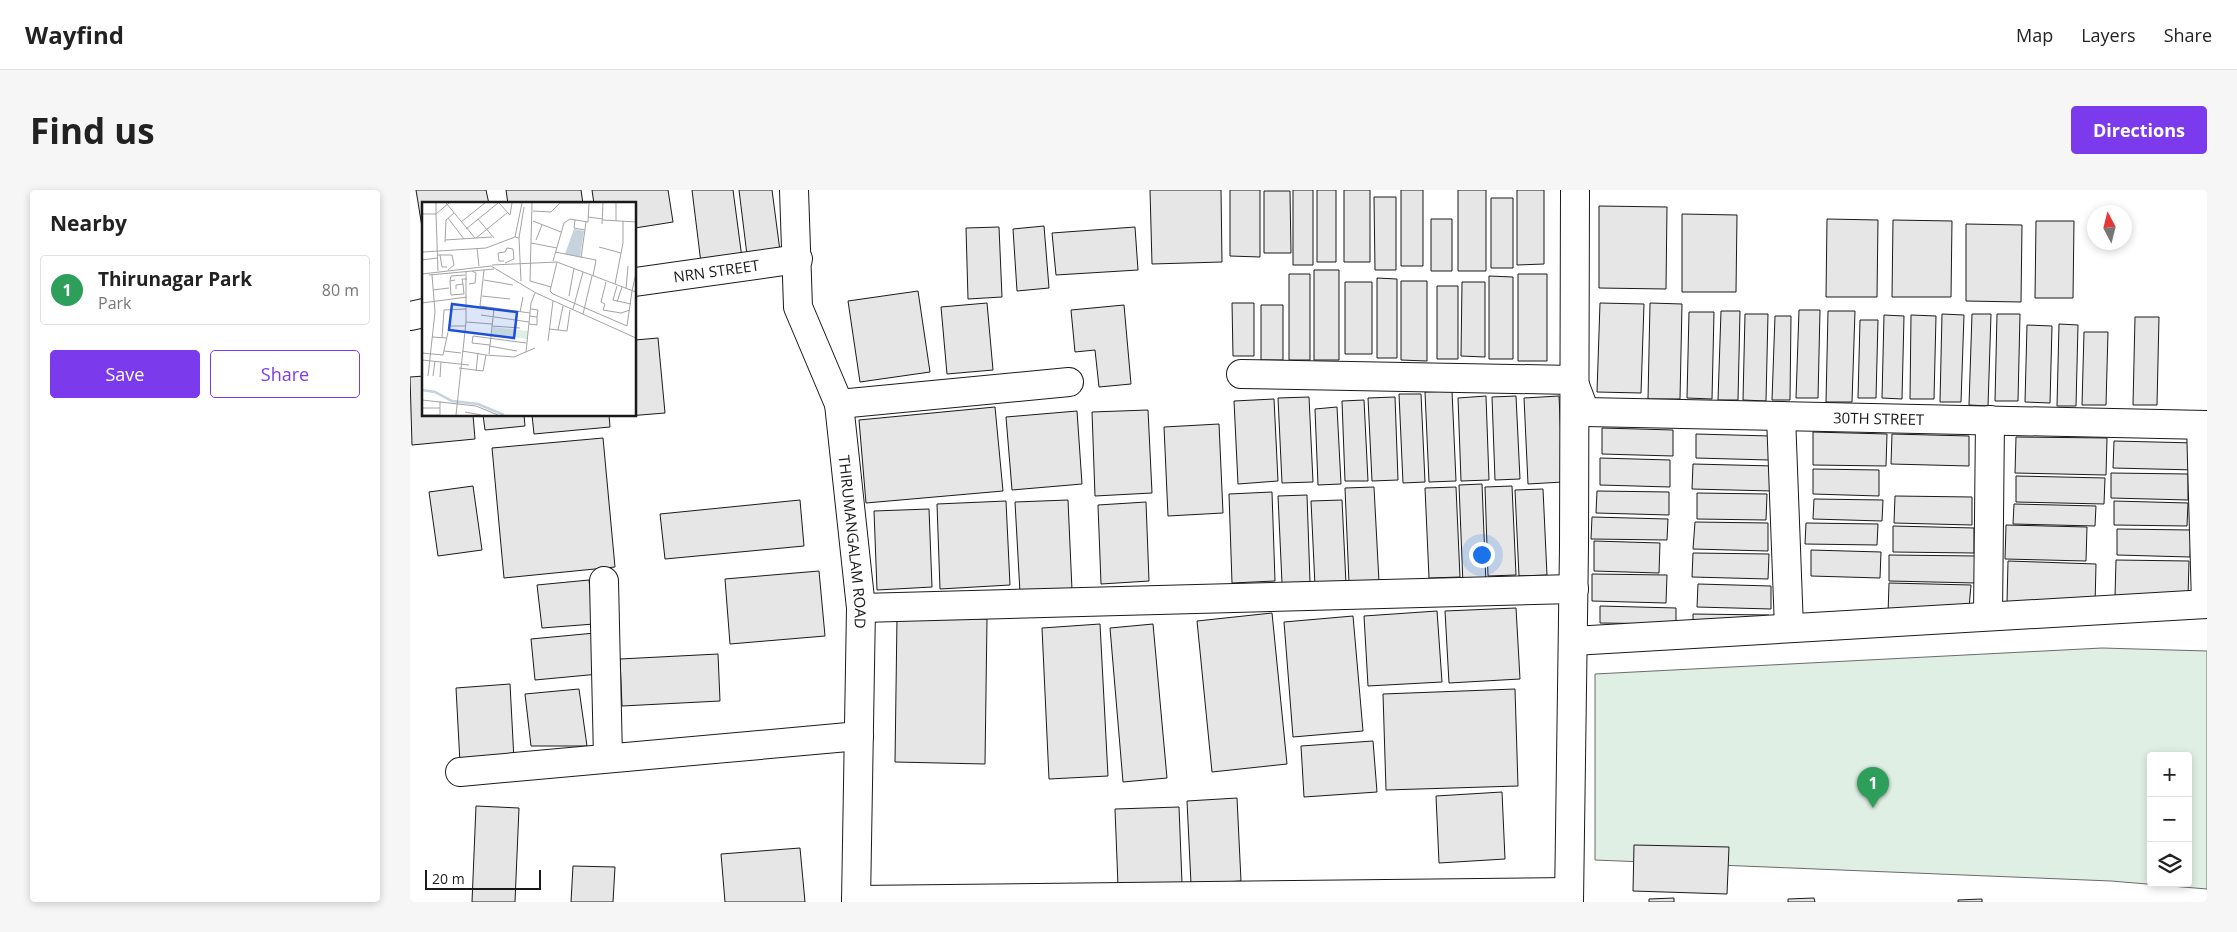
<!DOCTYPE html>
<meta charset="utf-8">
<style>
body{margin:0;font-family:"Open Sans",sans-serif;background:#f6f6f6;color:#222}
.controls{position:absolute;right:15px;bottom:15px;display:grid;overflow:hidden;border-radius:5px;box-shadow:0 2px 8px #0003}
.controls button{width:45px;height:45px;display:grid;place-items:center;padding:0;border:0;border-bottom:1px solid #e0e0e0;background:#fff;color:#222;font:25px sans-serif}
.compass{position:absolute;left:1677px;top:15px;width:45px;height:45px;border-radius:50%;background:#fff;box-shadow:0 2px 8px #0003;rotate:353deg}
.scale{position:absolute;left:15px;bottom:12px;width:116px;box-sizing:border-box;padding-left:5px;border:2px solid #1a1a1a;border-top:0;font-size:14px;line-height:18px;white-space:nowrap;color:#1a1a1a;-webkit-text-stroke:4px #fff;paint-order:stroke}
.you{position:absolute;left:1071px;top:364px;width:18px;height:18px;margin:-12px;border:4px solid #fff;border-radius:50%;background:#1a73e8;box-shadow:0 0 0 8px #1a73e833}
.badge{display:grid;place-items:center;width:32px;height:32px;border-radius:50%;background:#7c3aed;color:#fff;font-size:16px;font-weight:700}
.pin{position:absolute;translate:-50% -41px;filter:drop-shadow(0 1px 2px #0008)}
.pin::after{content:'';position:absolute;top:26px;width:18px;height:15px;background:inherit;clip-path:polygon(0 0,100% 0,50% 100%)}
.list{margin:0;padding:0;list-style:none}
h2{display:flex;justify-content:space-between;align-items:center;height:65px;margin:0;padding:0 20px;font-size:21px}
h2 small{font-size:16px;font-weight:400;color:#767676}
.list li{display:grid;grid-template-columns:32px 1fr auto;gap:15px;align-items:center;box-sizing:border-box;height:70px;margin:0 10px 10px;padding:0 10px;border:1px solid #e0e0e0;border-radius:5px}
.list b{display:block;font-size:19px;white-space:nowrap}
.list p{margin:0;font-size:16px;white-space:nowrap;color:#767676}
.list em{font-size:16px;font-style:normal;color:#767676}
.actions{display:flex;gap:10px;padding:15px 20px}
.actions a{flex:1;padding:11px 0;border:1px solid #7c3aed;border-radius:5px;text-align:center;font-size:18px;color:#7c3aed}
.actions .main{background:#7c3aed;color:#fff}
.icon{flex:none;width:28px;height:28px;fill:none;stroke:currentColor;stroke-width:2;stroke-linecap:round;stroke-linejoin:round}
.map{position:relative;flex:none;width:1797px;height:712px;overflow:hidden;border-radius:5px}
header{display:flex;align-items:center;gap:30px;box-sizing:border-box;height:70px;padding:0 25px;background:#fff;border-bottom:1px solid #e0e0e0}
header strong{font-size:24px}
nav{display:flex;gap:28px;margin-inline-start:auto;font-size:18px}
.intro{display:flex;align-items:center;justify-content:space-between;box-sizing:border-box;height:120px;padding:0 30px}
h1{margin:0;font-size:35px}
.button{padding:12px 22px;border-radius:5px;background:#7c3aed;color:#fff;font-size:18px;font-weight:700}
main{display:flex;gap:30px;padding:0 30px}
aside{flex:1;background:#fff;border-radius:5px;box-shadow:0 2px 8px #0003}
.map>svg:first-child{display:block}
</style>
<header>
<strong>Wayfind</strong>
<nav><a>Map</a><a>Layers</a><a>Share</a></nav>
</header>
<div class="intro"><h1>Find us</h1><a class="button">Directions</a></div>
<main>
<aside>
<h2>Nearby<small></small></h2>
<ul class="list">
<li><span class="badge" style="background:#2e9e5b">1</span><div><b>Thirunagar Park</b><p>Park</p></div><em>80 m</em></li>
</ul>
<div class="actions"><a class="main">Save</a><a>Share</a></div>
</aside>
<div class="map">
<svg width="1797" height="712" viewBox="0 0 1797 712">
<rect width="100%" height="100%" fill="#fff"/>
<path fill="#e0efe3" stroke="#6a6a6a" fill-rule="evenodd" d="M1692,458l105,3v238l-96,-8 -516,-21v-186zM1741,566h37v127h-37z"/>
<path fill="#e6e6e6" stroke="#1a1a1a" d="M6,0h70l3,14h-65l-2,23z
M96,0h75l2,14h-75z
M182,0h76l5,32 -38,6v-24h-41z
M282,0h41l9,68 -41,5z
M329,0h33l8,61 -33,4z
M740,0h71l1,72 -70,2z
M820,0h30v67l-30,-1z
M883,0h20v75h-20z
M907,0h19v72h-19z
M934,0h26v72h-26z
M991,0h22v76h-22z
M1048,0h28v81h-28z
M1107,0h27v74l-27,1z
M854,1h26l1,62h-27z
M964,7h22v73h-21z
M1081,8h22v70h-22z
M1189,16l68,1 -1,82 -67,-1z
M1272,24l55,1 -1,77h-54z
M1021,29h21v52h-21z
M1417,29l51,1 -1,77h-51z
M1483,30l59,1 -1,76h-59z
M1626,31h38l-1,77h-38z
M1556,34l56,1 -1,77 -55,-1z
M634,36l5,62 -32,3 -4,-62z
M589,37l3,70 -34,2 -2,-71z
M725,37l3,43 -82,5 -4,-42z
M904,80h25v90h-25z
M879,84h21v86h-21z
M1108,84h29v87h-29z
M1079,86l24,1v82h-24z
M967,88l20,1v79h-20z
M991,91h26v80l-26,-1z
M935,92h27v72h-27z
M1052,92h23v75l-24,-1z
M1027,96h21v73h-21z
M508,101l12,81 -70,10 -12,-81z
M577,113l6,67 -46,4 -6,-67z
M822,113h22v53h-21z
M1190,113l44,1 -3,89 -44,-1z
M1240,113l32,1 -2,95h-32z
M714,115l7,79 -32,3 -4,-37 -20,2 -4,-42z
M851,115h22v55h-22z
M1389,120h21l-2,88h-22z
M1311,121h19l-2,89h-20z
M1418,121h27l-3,91h-26z
M1279,122h25l-2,87 -25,-1z
M1335,124h23l-2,87 -23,-1z
M1532,124l22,1 -3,87h-21z
M1562,124h19l-3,92 -19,-1z
M1587,124h23l-2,87h-23z
M1474,125l20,1 -2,83 -20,-1z
M1501,125l25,1 -2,83h-24z
M1365,126h16l-1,84h-18z
M1725,127h24l-2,88h-24z
M1450,130h18l-2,78h-18z
M1649,134l19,1 -2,81h-19z
M1617,135l25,1 -2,77 -25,-1z
M1674,142h24l-2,73h-24z
M248,148l7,75 -37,3 7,-1v-75z
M14,186v39h49l2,24 -63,6 -2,-68z
M1042,201l4,90 -27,1 -4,-90z
M989,204h22l4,88 -22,1z
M1076,206l3,84 -28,1 -3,-83z
M1106,206l4,83 -25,1 -3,-83z
M1149,206l4,86 -35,2 -4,-86z
M899,207l4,85 -31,1 -4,-85z
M985,207l3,83 -26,1 -4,-83z
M864,209l4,82 -40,3 -4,-83z
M954,210l4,81h-23l-3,-80z
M585,217l8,84 -137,12 -7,-83z
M927,217l4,77 -23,1 -3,-76z
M738,220l4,83 -57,3 -3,-84z
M667,221l5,73 -70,6 -6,-73z
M73,225h41l1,11 -40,4z
M122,225h77l1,12 -76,7z
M809,234l4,89 -55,3 -4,-89z
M1192,238l71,2v26l-71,-2z
M1403,242l74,2 -1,32 -73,-1z
M1286,244l74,2 -1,24 -73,-2z
M1482,244l77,2v30l-78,-2z
M1606,247l91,1 -1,37 -91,-2z
M193,248l12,129 -111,11 -12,-130z
M1704,251l82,2 -1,27 -82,-2z
M1190,268l70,2v27l-70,-2z
M1283,274l81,2 -1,25 -81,-2z
M1403,279l66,1v26l-66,-2z
M1701,283l77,1v26l-77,-2z
M1606,286l89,2 -1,26 -88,-2z
M1072,294l4,100 -23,1 -4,-100z
M63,296l9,64 -44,6 -9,-64z
M1102,296l4,89 -28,1 -3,-89z
M964,297l5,95 -30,1 -4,-95z
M1046,297l4,90 -31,1 -4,-90z
M1133,299l4,86 -28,1 -4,-86z
M1187,301l72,1v23l-73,-2z
M862,302l3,89 -43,2 -3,-89z
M1287,303l70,1 -1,26 -69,-1z
M897,305l3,87 -28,1 -4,-87z
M1485,306l77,1v28l-78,-2z
M1404,309l69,1 -1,21 -69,-2z
M390,310l4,46 -139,13 -5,-45z
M658,310l4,90 -52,3 -5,-91z
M932,310l4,84 -31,2 -4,-85z
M596,311l4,84 -70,4 -3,-85z
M1704,311l74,2 -1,23 -73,-1z
M736,312l3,79 -48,3 -3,-79z
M1604,314l82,2 -1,20 -82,-2z
M519,319l3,78 -55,3 -3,-79z
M1182,327l76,2 -1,21 -76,-1z
M1285,332l73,1v28l-75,-2z
M1396,333l72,1 -1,21 -72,-1z
M1596,335l81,2 -1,34 -81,-2z
M1483,336l81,2v25l-81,-1z
M1707,339l74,1 -1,27 -73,-2z
M1184,351l66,2 -1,30 -65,-2z
M1401,360l70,2 -1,26 -69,-2z
M1283,363l76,1 -1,25 -76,-2z
M1479,365l88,1 -1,27 -87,-2z
M1706,370l73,1 -1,36 -73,-1z
M1598,371l88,3 -1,41 -88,-2z
M409,381l6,65 -95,8 -5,-65z
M1182,384l75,1 -1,28 -74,-2z
M179,390l5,44 -52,4 -5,-43z
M1479,393l82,2 -2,23 -81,6z
M1288,394l73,2v23l-74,-2z
M1190,416l76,2v16l-76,-1z
M1106,418l4,71 -71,4 -4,-72z
M1027,421l5,71 -74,4 -4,-70z
M862,423l15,151 -75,8 -15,-151z
M1283,424l76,1 5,8h-81z
M943,426l10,115 -70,6 -9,-115z
M487,427l90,2 -2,145 -90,-2z
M690,434l8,152 -59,3 -7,-151z
M743,434l14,154 -44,4 -13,-154z
M185,443l4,41 -64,6 -4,-41z
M308,464l2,47 -98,5 -2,-47z
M100,494l4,76 -54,3 -4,-75z
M169,499l8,57h-56l-6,-52z
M1105,499l3,97 -132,4 -3,-96z
M963,551l4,51 -73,5 -3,-51z
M1092,602l3,67 -66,4 -3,-67z
M827,608l4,83 -50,3 -4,-83z
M66,616l43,2 -4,94h-43z
M769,617l3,76 -64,3 -3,-77z
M1224,655l95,2 -2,47 -94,-3z
M390,658l5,54h-80l-4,-48z
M163,676l42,1 -2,35h-42z
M1264,708v4h-25v-3z
M1404,708l1,4h-27v-3z
M1572,709v3h-24v-2z"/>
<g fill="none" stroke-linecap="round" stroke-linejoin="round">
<defs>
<g id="minor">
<path id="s1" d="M225,92l163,-23"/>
<path d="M0,126l14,-3"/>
<path id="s2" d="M831,184l332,6 12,32 622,13"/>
<path d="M429,214l230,-22"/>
<path d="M1371,226l8,212"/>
<path d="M1791,235l5,179"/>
<path d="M194,391l4,177"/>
<path d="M451,418l713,-19"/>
<path d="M1578,426l2,-196"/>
<path d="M1163,451l634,-37"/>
<path d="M50,582l399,-36"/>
<path d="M446,710l713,-8"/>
<path d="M1159,712l5,-355 1,-357"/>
</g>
<g id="tertiary">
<path id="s3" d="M384,0l4,117 41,97 22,204 -5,294"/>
</g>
</defs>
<use href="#minor" stroke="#1a1a1a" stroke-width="30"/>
<use href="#tertiary" stroke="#1a1a1a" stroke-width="30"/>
<use href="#minor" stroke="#fff" stroke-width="28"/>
<use href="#tertiary" stroke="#fff" stroke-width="28"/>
</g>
<g text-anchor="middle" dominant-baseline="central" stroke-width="4" stroke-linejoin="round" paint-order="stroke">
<g font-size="15" fill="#1a1a1a" stroke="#fff">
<text stroke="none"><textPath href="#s1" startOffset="82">NRN STREET</textPath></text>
<text stroke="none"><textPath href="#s2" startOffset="660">30TH STREET</textPath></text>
<text stroke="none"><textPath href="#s3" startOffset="361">THIRUMANGALAM ROAD</textPath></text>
</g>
</g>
<g transform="translate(12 12)">
<rect width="214" height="214" fill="#fff"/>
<path d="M71,125l35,4 -1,8 -35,-5z" fill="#e0efe3"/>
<path d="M152,27l10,2 -4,26 -15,-3z" fill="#c6d2dc"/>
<path fill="none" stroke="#c6d2dc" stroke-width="2.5" d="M0,188l13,2 17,9 26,3 26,11"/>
<path fill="none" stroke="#a3a3a3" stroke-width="1" d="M24,1l29,35M77,1l11,12 2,-12M110,1l-2,78 21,6 6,-25M111,9l18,1 9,-9h27M0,12h14v-11M166,15l15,2M26,16l16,21M56,17l16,19M153,18l-1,8 11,2M181,18l33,2M111,19l28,11M194,19v-18M39,20l24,-19M180,22l1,-21M44,27l32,-26M54,36l31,-25M97,36l5,-31M23,38l47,-3M114,38l6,-15M23,40l1,-22 8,-7M109,41l26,5M177,45l22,6M55,46l2,18M1,50l63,-4 29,-11M133,50l41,8 -3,16M15,53h15l2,10 -6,5M18,53l2,12h5M159,56l5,-36M0,58l15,-2M82,59h-5l-1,-8 7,-1 2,-4 6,1 1,10 -9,4M131,59l11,-38 6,-4 18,3 1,-19M70,63l65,-3 79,30M62,68l-4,36 50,7M16,69l-2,-57 13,-11M0,72l69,-8 45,27 100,45M7,73l65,-6M33,78l-5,1 1,14 13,-1 -1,-10M62,78l29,5M28,79l1,-5 14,-1M99,79l-2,-43 -4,-1 7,-34M184,80l-5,20 4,2 -2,6 18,3 9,-3M47,82l6,-1 1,-10 -4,-2M193,82l8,-41v-22M195,84l-4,14 18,4M129,85l-1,4 3,3 74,32 5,-35M34,87v-4l7,-1 -1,-5h5M204,87l2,-23M11,88l16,-2M210,89l4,-18M60,94l28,3M147,94l5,-28M195,100l5,-15M0,101l45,-6M151,107l10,-37M98,110l3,-15M161,112l9,-38M59,113l48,7M108,114l7,1 1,-7 -7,-1M44,120l26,2M107,122l8,1v-8M29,124h15M70,124l28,2M127,127l18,2 3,-21M136,128l5,-24M43,130l26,3M10,135l15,1M20,136l2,-28 22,-1M126,139l5,-40M68,143l-18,-2 1,-7 53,7M67,144l28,5M22,149l17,2M104,150l5,-49 4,-10M0,151l21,2 5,-23M67,152l5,-45M64,153l28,2 21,-9M0,158l47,5M37,166l24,3 3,-16 -24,-4M54,169l2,-18M6,174l7,-64 -3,-37M11,174l2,-15M18,175l1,-15M0,198l54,6 22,9M0,206h18M43,210l16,3M0,213h18v-14M34,213l10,-93v-50"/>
<path fill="#1d4ed8" fill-opacity="0.15" stroke="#1d4ed8" stroke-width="2.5" d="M30,102l65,8 -3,26 -65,-8z"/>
<rect width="214" height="214" fill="none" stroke="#1a1a1a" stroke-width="2.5"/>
</g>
</svg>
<div class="controls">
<button>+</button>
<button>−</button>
<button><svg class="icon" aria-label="layers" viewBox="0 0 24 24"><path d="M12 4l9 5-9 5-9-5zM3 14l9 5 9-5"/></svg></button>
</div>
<svg class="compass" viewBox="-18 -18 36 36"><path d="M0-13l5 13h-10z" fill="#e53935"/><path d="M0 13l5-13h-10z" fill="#767676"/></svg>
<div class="scale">20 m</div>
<div class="you"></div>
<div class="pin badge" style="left:1463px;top:618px;background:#2e9e5b">1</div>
</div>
</main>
